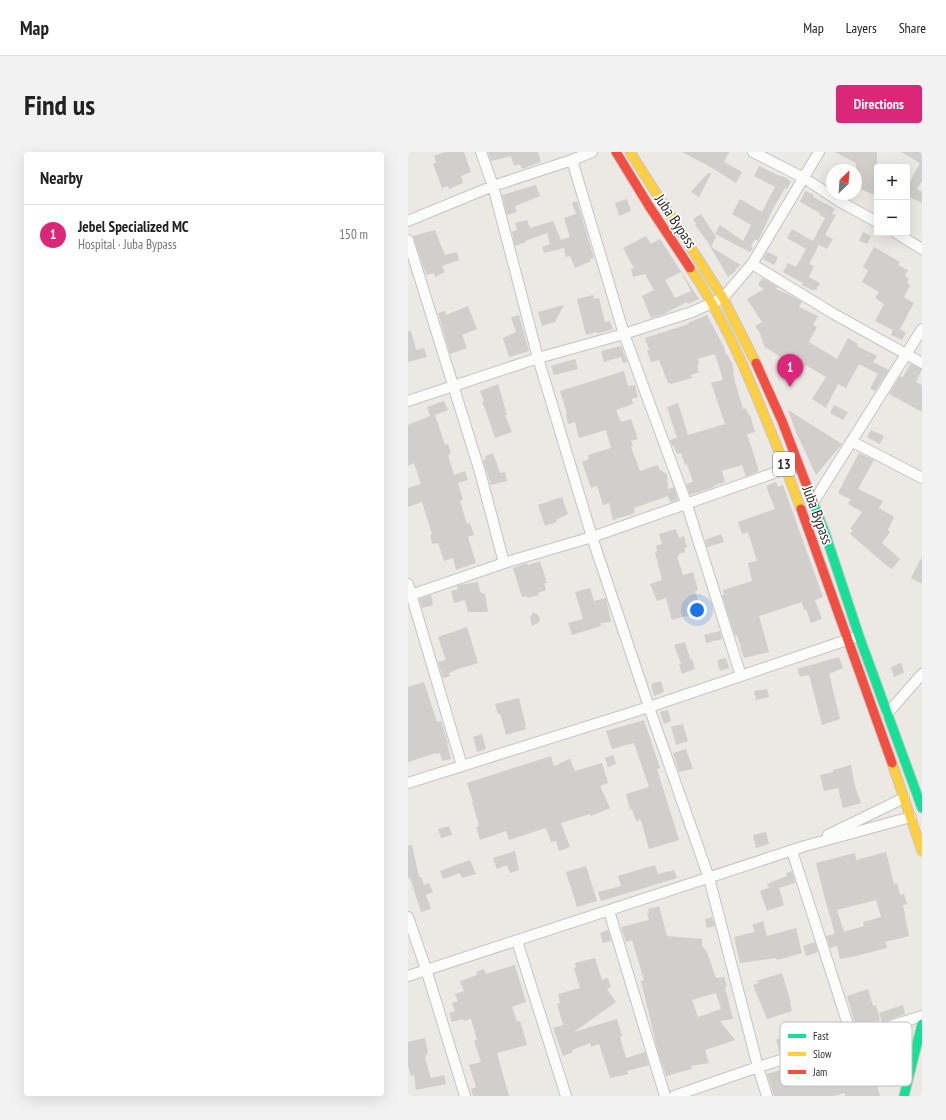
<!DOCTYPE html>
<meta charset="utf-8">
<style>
body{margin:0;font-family:"PT Sans Narrow",sans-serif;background:#f2f2f2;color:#222}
.controls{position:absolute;right:12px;top:12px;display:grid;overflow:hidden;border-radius:4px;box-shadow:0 4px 16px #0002}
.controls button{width:36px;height:36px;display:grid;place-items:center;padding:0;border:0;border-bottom:1px solid #e0e0e0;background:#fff;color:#222;font:20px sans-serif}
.compass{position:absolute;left:418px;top:12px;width:36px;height:36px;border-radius:50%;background:#fff;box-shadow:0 4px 16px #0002;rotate:25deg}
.you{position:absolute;left:289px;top:458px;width:14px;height:14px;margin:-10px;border:3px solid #fff;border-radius:50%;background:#1a73e8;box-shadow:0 0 0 6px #1a73e833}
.badge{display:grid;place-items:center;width:26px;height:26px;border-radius:50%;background:#db2777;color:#fff;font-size:13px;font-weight:700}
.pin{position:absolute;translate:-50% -33px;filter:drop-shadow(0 1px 2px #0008)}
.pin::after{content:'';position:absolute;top:21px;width:14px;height:12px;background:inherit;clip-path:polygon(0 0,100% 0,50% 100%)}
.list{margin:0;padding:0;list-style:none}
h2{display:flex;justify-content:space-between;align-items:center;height:52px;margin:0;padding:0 16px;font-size:17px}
h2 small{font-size:13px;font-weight:400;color:#767676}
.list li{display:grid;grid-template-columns:26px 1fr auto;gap:12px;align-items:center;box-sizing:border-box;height:60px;padding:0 16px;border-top:1px solid #e0e0e0}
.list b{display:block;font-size:15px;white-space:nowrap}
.list p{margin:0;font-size:13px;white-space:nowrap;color:#767676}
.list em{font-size:13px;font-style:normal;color:#767676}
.map{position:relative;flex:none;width:514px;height:944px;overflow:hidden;border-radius:4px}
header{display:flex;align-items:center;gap:24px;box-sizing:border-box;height:56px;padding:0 20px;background:#fff;border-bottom:1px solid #e0e0e0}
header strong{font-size:19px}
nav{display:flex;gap:22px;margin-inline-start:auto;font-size:14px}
.intro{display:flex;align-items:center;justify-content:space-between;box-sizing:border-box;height:96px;padding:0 24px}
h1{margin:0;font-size:28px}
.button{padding:10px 18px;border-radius:4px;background:#db2777;color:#fff;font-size:14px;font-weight:700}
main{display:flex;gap:24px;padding:0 24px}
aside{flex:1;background:#fff;border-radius:4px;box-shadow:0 4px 16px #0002}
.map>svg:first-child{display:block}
</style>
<header>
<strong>Map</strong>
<nav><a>Map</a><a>Layers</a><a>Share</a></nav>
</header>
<div class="intro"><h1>Find us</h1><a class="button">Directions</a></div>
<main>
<aside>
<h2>Nearby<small></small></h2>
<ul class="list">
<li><span class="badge">1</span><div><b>Jebel Specialized MC</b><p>Hospital · Juba Bypass</p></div><em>150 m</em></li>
</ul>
</aside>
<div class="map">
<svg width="514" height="944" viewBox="0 0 514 944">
<rect width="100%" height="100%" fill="#ece8e4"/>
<path fill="#d1cecb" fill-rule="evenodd" d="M37,0h19l7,20 -10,4 2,7 -14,6 -1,-3 -6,2 -9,-24 3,-1 -2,-7z
M80,0h50l3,10 -19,7 -2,-5 -6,2 -3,-10 -20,5z
M274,0h47l-5,10 18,10 -6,11 -29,-18z
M427,0h42v44l-21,-9v-24z
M493,0h21v29l-5,8 5,3v11l-15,-7v-9l13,-24z
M351,14l23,11 1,-1 8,5 -4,8 -2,-1 -12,21 -15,32 -3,-2 -4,7 2,2 -3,4 -35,-18 5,-9 23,16 8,-16 -19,-11 8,-15 22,13 13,-25 -21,-11z
M300,21l3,1 -12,23 -8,-5z
M128,33l4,11 -25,10 2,6 -10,3 -5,-20z
M397,39l9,4 -1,2 22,12 -3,5 4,1 -11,20 8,4 -6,10 -8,-4 -10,19 5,2 -5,11 11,6 -4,7h-4l-10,-5 1,-2 -20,-11 5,-9 8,4 10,-18 -19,-11 5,-9 21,12 12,-23 -6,-3 1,-2 -20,-11z
M219,47l4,12 -12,5 -4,-13z
M169,49l17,57 -4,1 1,2 -16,7 -5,-12 -4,1 -2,-9 -20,5 -2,-6 8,-3 -3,-11 -22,8 1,1 -11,4 -3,-14 5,-2 -2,-7 12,-3 3,8 23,-7 8,19 9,-3 -6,-19 12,-4 -4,-11z
M293,62l15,23 -5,10 30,18 -6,5 1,1 -8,6 -21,-36 -12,-16 1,-1 -3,-5z
M27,78l10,25 12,-3 2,8 -17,6 3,6 -10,5 -1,-4 -8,2 -13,-39z
M455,80l8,4 -4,8 -8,-3z
M238,84l5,8 9,-5 39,60 -11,5 -1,-2 -23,12 -13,4 -9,-22 12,-6 -9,-16 -12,3 -2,-8 3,-1 -11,-20zM273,120l10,19 -16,7 -10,-18z
M466,95l26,15 -2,3 10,5 -3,6 4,3 -2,4 3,2 -6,12 10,6 -14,26 6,4 -4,7 -11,-5 2,-5 -18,-9 9,-17 -9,-6 4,-6 -17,-10 6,-12 -5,-3z
M359,100l11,5 -4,8 -11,-6z
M354,126l16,9 -2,2 16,7 10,6 -3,5 19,9 -5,9 4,2 -8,15 28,17 11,-21 10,6 -1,2 20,10 -4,6 16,8 -14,21 -5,-3 8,-14 -19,-10 -13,24 -8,-4 -12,24 -14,-9 14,-22 -20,-12 -6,12 -22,-14 4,-5 -17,-11 -3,-5 1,-2 -3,-4 1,-1 -6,-9 7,-4 -15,-23 17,-10 -6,-4z
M185,143l1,4 5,-1 6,24 5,-1 3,8 -16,5v-2l-11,3 -9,-36z
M156,153l-9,17 -13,4 -4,-14z
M60,154l9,23 -15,6 5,13 -17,6 -12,-41 7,-2 1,4z
M111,163l10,36 -20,6 -6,-19 13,-6 -5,-15z
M299,163l17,32 2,8 1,-1 5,9 2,8h-1l2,11 8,27 3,-1 3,7h1l5,17 -8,2 12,37 -13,5 -4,-11 -20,6 3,11 -11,4v1l-24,8 -4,-11 7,-2 -6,-18 -2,1 -4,-12 -4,1 -3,-8 -1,1 -3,-7 7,-2 -10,-31 11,-4 10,32 37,-11 -14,-41 12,-3 -8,-26 -17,5 1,5 -2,1 2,7 -8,3 1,3 -21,6 -1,-1h-2l-9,-23 -8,2 -4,-11 2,-1 -4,-12 44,-14 -1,-1z
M0,179h3l5,19 8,-2 3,9 -19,5z
M213,194l6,16 -4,1 -2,-6 -17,5 -3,-11z
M167,207l3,10 -24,6 -3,-9z
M502,212l12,5 -6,13 6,3v27l-33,-18 11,-18 3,1z
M216,219l4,15 7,-1 3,12 -6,2 1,5 -17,6 5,12 10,-3 7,20 -7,2 2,5 -2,1 9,24 18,-6 1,4 8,5 1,15 6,-2 4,13 -8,2 -2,-6 -34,12 1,5 -22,7 -4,-17 -6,2 -6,-19 -6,2 -9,-26 7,-3 -1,-4 23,-7 -5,-18 -27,8 -4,-16 -7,2 -2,-10h1l-7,-23z
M90,232l9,31h-2l7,17 -17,6 -11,-32 -2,-4 2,-1 -4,-10z
M36,249l4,9 -13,5 10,30 3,-1 3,10 -3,1 6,20 11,-4 3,9 -10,3 5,17 -3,1 7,23 3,-1 4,12 -6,2 8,26 -20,7 -3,-12 -9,3 -6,-18 -6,1 -2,-9 2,-1 -10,-32 -14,5v-19l13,-4 -7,-21 -6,3v-41l22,-9 -3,-9z
M426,253l14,7 -5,8 -13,-7z
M380,258l54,34 -26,31 -20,-43z
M463,278l13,6 -4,8 -13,-7z
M85,301l7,20 5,-1 2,9 -16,4 -8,-25 3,-1 -1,-3z
M451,301l15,7 -16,29 25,12 -4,7 15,9 -6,13 2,2 -8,11 18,16 -8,10 -5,-3 -37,-32 3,-4 -3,-1 12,-17 -14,-8 3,-4 -13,-7z
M368,330l2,5 5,-2 40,112 -8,3 7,19 -11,4 -5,-14 -2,1 -2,-8 -43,14 10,36 -25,6 -7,-23 -2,1 -13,-41h2l-1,-5 29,-9 -4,-18 9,-2 -9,-29 -6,2 -4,-12 37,-13 -9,-23z
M154,345l6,17 -12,6 1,2 -12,4 -7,-21z
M268,377l3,9 5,-2 3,11 -3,1 1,4 -6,2v2l-2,1 6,18 10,-3 5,18 -3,1 6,21 -29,8 -6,-22 -9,3 -7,-17 12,-4 -7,-28 2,-1 -1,-5 6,-2 -3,-10z
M313,382l3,8 -17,5 -2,-7z
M514,405v27l-11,-6z
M132,409l7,22h-3l2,7 -8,3 1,2 -12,3v-2l-5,1 -9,-29 14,-5 1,2z
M70,430l2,10 5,2 3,18h-20l-3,-12 -11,3 -3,-12 7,-2 -1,-3 2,-1z
M182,436l4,13 12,-3 5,24 -11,1 1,3 -29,9 -4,-12 15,-4 -8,-27z
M23,443l2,10 -11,3 -3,-9z
M125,460l6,4 1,4 -2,3 -6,3 -2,-8z
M59,475l11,36 -20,6 -9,4 1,3 -7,2 -5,-16 8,-2 -8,-23z
M312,479l2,8 -16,4 -2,-8z
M277,490l5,17h2l3,10 -13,5 -3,-10h2l-7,-19z
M431,505l4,11 -14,6 11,45 -18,6 -13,-50 -9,2 -3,-8z
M318,506l3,10 -9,3 -3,-11z
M493,511l3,10 -10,4 -3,-10z
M253,529l3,11 -10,4 -3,-12z
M16,530l13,40 4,-1 7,22h-1l4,16 -9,2 -2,-8 -4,1v-1l-28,9v-75z
M359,537l2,8 -13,3 -2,-9z
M111,546l7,28h-1l1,3 -20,6 -6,-22 -2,1 -3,-10z
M260,558l3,11 -7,3 -4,-12z
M236,568l16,48 -3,1 22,71 -30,9 -8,-29 -5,1 -4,-12 -2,1 -4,-16 23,-7 -15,-44 -22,6 -6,-18z
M275,572l5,17 -12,4 -5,-18z
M74,582l4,15 -9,3 -4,-15z
M278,597l7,20 -14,3 -6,-19z
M205,603l3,9 -8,3 -3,-9z
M143,604l3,10 16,-7 5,12 27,-8 6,20 -8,3 10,22 -19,8 -1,-2 -29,9 9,24 -11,4 -3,-10 -5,1 -5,-14 -37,12 -3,-9 -26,9 -4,-13 3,-1 -7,-24h1l-6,-19z
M443,613l4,21 6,17 -18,5 -5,-20 -14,3 -4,-16 13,-3v-2z
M41,674l3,9 -11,3 -3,-9z
M358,680l3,12 -13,4 -3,-13z
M4,693l7,32h2l3,8 5,-2 4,9 -7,3 5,14 -10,3 -11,-34h-2v-32z
M107,699l4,19 -9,3 -3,-8 -10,4 -4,-11z
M478,700l8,32 3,-1 3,12 4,-1 3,10 -4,1 6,31 -24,6 2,6 -31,8 -16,3 -3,-13 -7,2 -4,-12 9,-2 -10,-35 -9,-36 39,-10 1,7zM468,748l5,17 -18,5 1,4 -20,6 -7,-22z
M62,708l6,14 -14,4 -2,-5 -17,6 -3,-8z
M247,713l3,9 16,-4 3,8 -76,23 -3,-9 23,-6 -3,-10z
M178,714l11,35 -20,6 -11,-35z
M384,719l3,12 -16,5 5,17 -17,6 -7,-20 9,-3 -2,-4 20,-8 -1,-3z
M251,754l8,30 35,3v7l5,6 9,26 8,-1 3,10h-2l8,32 -13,2 15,19 -30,10 4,13 -18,3 1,3 -26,7 -9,-28 -16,-67 3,-1 -12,-40 -6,2 -5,-15 28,-7 -2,-7h2l-1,-4zM308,841l5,16 -23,8 -6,-17z
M304,765l3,9 -8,2 -2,-9z
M355,769l4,15 29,-8 6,25 -25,7 -1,-2 -36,5 -6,-26 21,-5 -3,-7z
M200,778l3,11 -8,2 -3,-10z
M407,790l3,10 -12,4 -3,-10z
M187,806l7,22 6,-2 3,9 -4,2 9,13 -42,30 43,-13 5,17 -2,1 6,21 19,-6 4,13 -22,6 1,3 -18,4 -11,-34 -8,3 -1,-4 -18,7 1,2 -10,4 -10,-28 10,-3 -6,-21 3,-1 -2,-9 22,-6 -6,-20 2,-1 -1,-4z
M107,813l11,37 -14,5 5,15 3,-1 7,24 -30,8 12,43h-36l-2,-7 5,-2 -7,-22 12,-3 -7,-21 3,-1 -6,-21 -7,2 -1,-2 -11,3 -3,-9 6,-2 -3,-8 6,-2 -3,-7 9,-3 -4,-10 17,-6 -1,-3 8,-3 2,5z
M374,821l9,30h-1l2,8 -25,8 -14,-34 6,-2 -3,-2z
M460,837l5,17 3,-1 4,15 -24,7 -9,-31z
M495,853l2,9 -23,8 -3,-9z
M390,880l5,14 -23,8 -4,-14z
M17,886l3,14 -3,6 6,20 13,-3 2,9 -30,6 -2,-15 -3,1 -3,-10v-24z
M458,893l14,51h-35v-3l-11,3h-60l-7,-22 17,-5 -1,-3 24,-7 1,3z"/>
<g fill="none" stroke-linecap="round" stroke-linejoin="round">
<defs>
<path id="street" d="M73,0l12,34 45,172 54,179 57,170 60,171 49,189 9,29
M345,0l51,26 35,23 38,21
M164,8l52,174 63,171 54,171
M0,69l85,-35 79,-26 20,-8
M488,81l26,16
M0,88l72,232 24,91
M344,112l82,50 88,49
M0,249l130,-43 86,-24 68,-22 31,-14 29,-34 67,-112
M443,289l71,37
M406,349l108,-172
M0,432l54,182
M0,444l96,-33 88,-26 199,-70
M479,562l35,-40
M0,631l241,-76 204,-69
M420,683l76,-37
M384,699l60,186
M201,759l56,185
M0,765l18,52 39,127
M109,789l49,155
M0,824l397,-130 106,-29
M266,944l84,-29 164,-51"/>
<path id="fast" d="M405,350l12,31 34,103 63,172
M496,944l18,-72"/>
<path id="slow" d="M222,0l93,146 33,65
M282,116c30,44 52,93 72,142 14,33 27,66 39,99
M484,611l30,88"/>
<path id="jam" d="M208,0l33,54 41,62
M348,211l26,58 31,81
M393,357l91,254"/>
</defs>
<use href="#street" stroke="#c5c4c5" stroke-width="12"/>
<use href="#fast" stroke="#c6c5c4" stroke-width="11"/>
<use href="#slow" stroke="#c6c5c4" stroke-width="11"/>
<use href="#jam" stroke="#c6c5c4" stroke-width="11"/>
<use href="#street" stroke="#fcfcfb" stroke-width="10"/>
<use href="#fast" stroke="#16e098" stroke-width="9"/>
<use href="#slow" stroke="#ffcf43" stroke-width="9"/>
<use href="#jam" stroke="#f24e42" stroke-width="9"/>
</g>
<g text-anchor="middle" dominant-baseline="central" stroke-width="3.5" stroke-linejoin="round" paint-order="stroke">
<rect fill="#fff" stroke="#6d6d6d" stroke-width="1" x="365" y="300" width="22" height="24" rx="3"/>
<g font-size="14" font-weight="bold" fill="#2e2e2e">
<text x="376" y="312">13</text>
</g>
<g font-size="15" fill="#2e2e2e" stroke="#fff">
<text transform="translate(268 69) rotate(56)">Juba Bypass</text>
<text transform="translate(410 363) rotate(70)">Juba Bypass</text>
</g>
</g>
<rect x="372" y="870" width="132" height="64" rx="6" fill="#fff" stroke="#c0c0c0" stroke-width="1"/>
<rect x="380" y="882" width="18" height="4" fill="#16e098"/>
<rect x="380" y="900" width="18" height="4" fill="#ffcf43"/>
<rect x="380" y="918" width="18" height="4" fill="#f24e42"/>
<g font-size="11" fill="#2e2e2e">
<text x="405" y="888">Fast</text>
<text x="405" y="906">Slow</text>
<text x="405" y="924">Jam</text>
</g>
</svg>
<div class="controls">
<button>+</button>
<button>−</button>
</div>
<svg class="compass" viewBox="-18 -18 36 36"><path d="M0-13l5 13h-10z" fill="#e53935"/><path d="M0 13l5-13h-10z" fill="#767676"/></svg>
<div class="you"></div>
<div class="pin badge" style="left:382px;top:235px">1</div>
</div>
</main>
